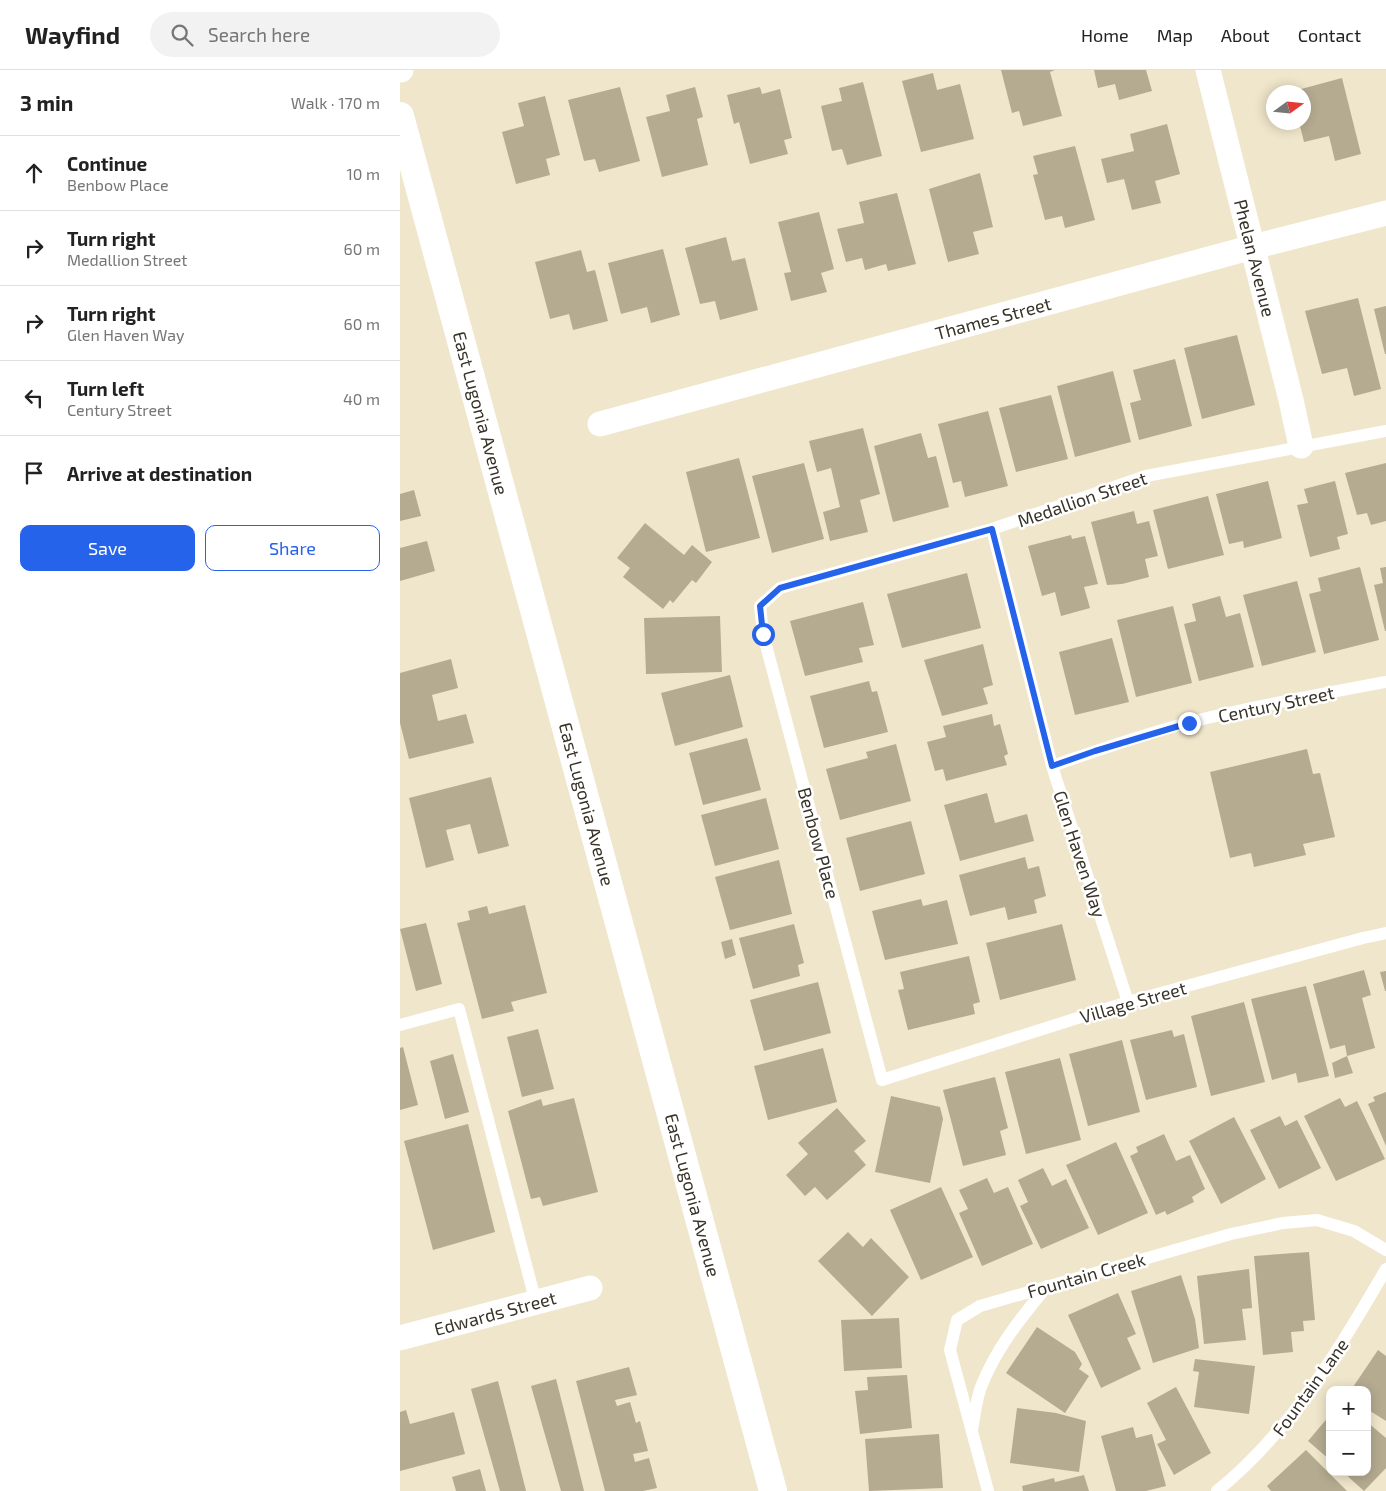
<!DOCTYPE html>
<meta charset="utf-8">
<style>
body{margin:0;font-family:"Exo 2",sans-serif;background:#f2f2f2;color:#222}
.controls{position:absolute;right:15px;bottom:15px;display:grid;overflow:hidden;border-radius:10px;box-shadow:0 2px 12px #0003}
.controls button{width:45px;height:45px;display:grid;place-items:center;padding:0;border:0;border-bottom:1px solid #e0e0e0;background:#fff;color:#222;font:25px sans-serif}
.compass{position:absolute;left:866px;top:15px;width:45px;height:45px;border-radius:50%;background:#fff;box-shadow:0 2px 12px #0003;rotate:75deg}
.stop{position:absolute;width:15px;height:15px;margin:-11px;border:4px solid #2563eb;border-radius:50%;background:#fff}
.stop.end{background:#2563eb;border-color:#fff;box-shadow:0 1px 5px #0008}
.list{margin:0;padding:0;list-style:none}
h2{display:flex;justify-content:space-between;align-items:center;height:65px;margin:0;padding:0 20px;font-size:21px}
h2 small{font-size:16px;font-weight:400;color:#767676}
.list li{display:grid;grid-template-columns:32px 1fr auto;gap:15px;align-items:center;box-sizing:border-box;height:75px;padding:0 20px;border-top:1px solid #e0e0e0}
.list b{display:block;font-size:19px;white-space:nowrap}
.list p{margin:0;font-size:16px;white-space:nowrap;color:#767676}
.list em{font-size:16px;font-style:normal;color:#767676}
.actions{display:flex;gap:10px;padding:15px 20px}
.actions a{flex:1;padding:11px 0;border:1px solid #2563eb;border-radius:10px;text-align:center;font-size:18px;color:#2563eb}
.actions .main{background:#2563eb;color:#fff}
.icon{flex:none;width:28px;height:28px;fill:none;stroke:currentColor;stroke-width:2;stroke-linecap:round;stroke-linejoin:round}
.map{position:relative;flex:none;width:986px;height:1421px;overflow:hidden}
header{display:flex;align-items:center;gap:30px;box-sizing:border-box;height:70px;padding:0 25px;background:#fff;border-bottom:1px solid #e0e0e0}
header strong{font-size:24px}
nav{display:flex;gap:28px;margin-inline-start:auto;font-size:18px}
.search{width:350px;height:45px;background:#f2f2f2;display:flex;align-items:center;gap:12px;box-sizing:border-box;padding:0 18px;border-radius:28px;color:#767676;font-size:19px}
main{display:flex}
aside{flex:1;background:#fff}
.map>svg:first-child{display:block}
</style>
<header>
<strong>Wayfind</strong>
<div class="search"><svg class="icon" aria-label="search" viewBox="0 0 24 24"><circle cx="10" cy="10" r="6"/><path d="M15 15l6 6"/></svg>Search here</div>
<nav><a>Home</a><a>Map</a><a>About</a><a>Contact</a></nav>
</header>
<main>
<aside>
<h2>3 min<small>Walk · 170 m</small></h2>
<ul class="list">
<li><svg class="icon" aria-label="ahead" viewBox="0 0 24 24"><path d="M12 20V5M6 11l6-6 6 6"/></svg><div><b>Continue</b><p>Benbow Place</p></div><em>10 m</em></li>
<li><svg class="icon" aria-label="right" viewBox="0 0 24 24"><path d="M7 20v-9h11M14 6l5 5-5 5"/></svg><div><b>Turn right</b><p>Medallion Street</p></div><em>60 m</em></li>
<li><svg class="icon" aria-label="right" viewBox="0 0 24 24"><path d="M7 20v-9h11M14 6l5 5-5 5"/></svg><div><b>Turn right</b><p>Glen Haven Way</p></div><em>60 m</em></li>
<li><svg class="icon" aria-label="left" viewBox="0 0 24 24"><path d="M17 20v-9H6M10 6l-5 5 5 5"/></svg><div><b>Turn left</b><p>Century Street</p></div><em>40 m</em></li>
<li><svg class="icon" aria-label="arrive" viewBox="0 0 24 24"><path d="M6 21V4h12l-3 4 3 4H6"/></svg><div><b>Arrive at destination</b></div></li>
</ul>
<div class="actions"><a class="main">Save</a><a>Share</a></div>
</aside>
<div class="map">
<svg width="986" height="1421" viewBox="0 0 986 1421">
<rect width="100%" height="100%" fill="#f0e6cb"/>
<path fill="#b5ab91" d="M601,0h54l-5,2 12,44 -39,10 -4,-15 -7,2z
M694,0h52l6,21 -33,9 -4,-16 -17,4z
M533,3l4,17 23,-6 14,55 -53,13 -19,-71z
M942,8l19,76 -26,7 -6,-25 -25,6 -5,-20h5v-30h-14z
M463,12l19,74 -35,9 -5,-16 -10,2 -11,-45 21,-5 -3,-13z
M220,17l20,74 -41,11 -4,-13 -11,2 -16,-61z
M295,17l8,30 -6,2 11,46 -46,12 -16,-60 24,-6 -4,-16z
M360,17l2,7 18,-5 12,49 -8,2 4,14 -38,10 -11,-42 -5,2 -7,-29z
M145,26l15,59 -14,4 4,16 -34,9 -14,-52 22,-6 -6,-23z
M767,54l13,50 -25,7 6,22 -29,7 -8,-31 -17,4 -6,-24 33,-8 -4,-17z
M675,76l20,74 -30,8 -3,-12 -17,4 -12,-45 5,-1 -5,-18z
M580,103l13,54 -20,5 6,22 -31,8 -19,-73z
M497,123l19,71 -28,7 -2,-7 -21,6 -3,-12 -16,4 -9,-33 27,-6 -5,-21z
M419,142l15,57 -13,4 6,19 -36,9 -7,-28 7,-1 -13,-50z
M326,167l6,24 13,-3 13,52 -38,10 -5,-19 -15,3 -15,-56z
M263,179l17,66 -29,8 -4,-16 -26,7 -13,-51z
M181,180l6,22 8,-2 13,51 -35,9 -4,-16 -19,5 -15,-57z
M958,228l23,91 -27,7 -7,-28 -25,6 -17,-63z
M986,236v48h-1l-11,-45z
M837,265l18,70 -53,14 -18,-71z
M775,289l17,67 -53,14 -9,-37 11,-3 -8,-30z
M713,301l18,71 -56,15 -18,-71z
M651,325l17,64 -52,13 -17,-64z
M588,341l20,75 -43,11 -4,-16 -8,2 -15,-59z
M463,358l17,66 -20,6 8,32 -38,9 -7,-29 17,-5 -9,-39 -14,4 -8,-31z
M521,363l7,25 8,-2 13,51 -56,15 -19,-76z
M339,388l21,80 -54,14 -20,-80z
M404,393l20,76 -52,14 -20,-77z
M986,393v58l-15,4 -4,-12 -10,2 -12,-42z
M868,411l14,57 -38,10 -1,-7 -14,3 -13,-50z
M935,411l13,53 -11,3 3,12 -30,8 -13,-52 11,-2 -4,-14z
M14,420l7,26 -21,5v-27z
M808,426l16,59 -56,14 -15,-59z
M734,441l3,13 12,-3 9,35 -13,3 4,18 -27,7 -15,1 -16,-63z
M245,453l39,32 8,-10 20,17 -16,21 -4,-3 -19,23 -3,-3 -7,9 -40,-32 7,-9 -13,-10z
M671,465l1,4 13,-3 13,48 -14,3 6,21 -29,8 -6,-24 -13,4 -14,-50z
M27,471l8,30 -35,10v-33z
M960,497l19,73 -55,14 -15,-60 12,-3 -3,-13z
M986,497v64h-1l-11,-46 9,-2 -3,-15z
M567,503l14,55 -79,20 -15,-54z
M897,511l19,71 -54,14 -19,-71z
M820,526l6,21 14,-4 14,54 -55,14 -15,-57 12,-3 -4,-17z
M463,532l11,43 -15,3 4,14 -58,14 -15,-55z
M773,536l19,77 -56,14 -19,-77z
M320,546l2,56 -76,2 -2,-56z
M712,568l17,64 -54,13 -16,-63z
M583,574l10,41 -10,3 5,16 -46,12 -18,-56z
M51,589l7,29 -26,7 6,26 28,-7 8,29 -65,16 -9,-36v-50z
M330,605l13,52 -68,19 -14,-53z
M469,611l3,11 5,-1 11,41 -64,16 -14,-52z
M592,644l2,12 6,-2 8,30 -4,2 3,9 -61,16 -3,-12 -8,2 -8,-29 19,-5 -3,-11z
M347,668l14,52 -58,15 -14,-52z
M496,674l15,57 -71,19 -14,-51 42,-11 -2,-6z
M907,679l6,25 7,-1 15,64 -32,7 3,11 -52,12 -3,-14 -21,5 -20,-86z
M91,707l18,69 -31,8 -8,-30 -24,6 8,30 -28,8 -17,-70z
M587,723l8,30 32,-9 7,27 -74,20 -16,-56z
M366,728l13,51 -64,17 -14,-51z
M511,751l14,53 -65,17 -14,-53z
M625,787l3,12 11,-3 7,30 -12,4 3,13 -29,7 -3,-13 -35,9 -11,-41z
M379,790l13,54 -62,16 -15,-53z
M521,829l2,7 24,-6 11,44 -73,16 -13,-49z
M125,835l22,88 -36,9 3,9 -32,8 -25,-96 13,-3 -2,-9 19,-5 2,8z
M26,853l16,61 -26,7 -16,-62z
M394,854l10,39 -6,2 2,11 -47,13 -14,-51z
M662,854l14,56 -76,20 -14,-57z
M332,869l4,16 -11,4 -4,-17z
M569,886l11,46 -7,2 2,10 -67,16 -10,-40 6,-1 -4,-17z
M964,900l7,25 -9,3 13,50 -28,8 6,17 -18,5 -3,-15 15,-7 -2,-11 -15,4 -17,-65z
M986,901v20h-1l-5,-19z
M418,912l13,51 -67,18 -14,-51z
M906,916l23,90 -31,7 -2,-10 -24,7 -21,-81z
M844,932l21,80 -54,14 -20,-80z
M138,959l16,60 -32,8 -15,-60z
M772,960l2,7 10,-3 13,53 -51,13 -16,-60z
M722,970l18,72 -52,14 -19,-72z
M3,977l15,58 -18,5v-62z
M423,978l14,54 -69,18 -14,-54z
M53,984l16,58 -24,7 -15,-58z
M660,988l21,82 -55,14 -21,-82z
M595,1007l13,51 -8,3 6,24 -43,11 -20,-76z
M986,1022v54l-18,-42 7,-3 -2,-4z
M491,1026l49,11 3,12 -13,64 -55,-11z
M174,1028l24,94 -55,14 -3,-9 -9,2 -23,-88 33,-12 2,7z
M940,1028l5,9 12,-6 28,58 -49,22 -32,-65z
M437,1038l29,33 -12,10 12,14 -39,35 -12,-13 -10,9 -19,-21 22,-21 -10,-11z
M880,1046l5,10 12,-6 24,48 -42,21 -29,-59z
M834,1047l32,62 -45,25 -32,-63z
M68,1054l27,108 -62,18 -29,-109z
M764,1064l12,27 14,-6 15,34 -13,8 2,5 -27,13 -2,-4 -9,4 -26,-59 8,-4 -2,-5z
M716,1072l32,71 -50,22 -32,-70z
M643,1098l9,18 14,-7 23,49 -48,21 -21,-43 8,-4 -10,-22z
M587,1108l7,15 14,-6 25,57 -51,22 -23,-53 9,-4 -9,-19z
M541,1117l32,70 -52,23 -31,-70z
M448,1162l15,15 8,-9 38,39 -37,39 -54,-55z
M909,1182l6,68 -12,1 1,10 -13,1 2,20 -30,3 -9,-99z
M849,1199l3,39 -10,1 4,31 -42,4 -7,-68z
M781,1205l14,44 4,29 -46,15 -22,-72z
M718,1223l18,41 -9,4 14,31 -40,19 -33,-73z
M499,1248l3,50 -58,3 -3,-51z
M637,1257l38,25 7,12 -3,5 10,7 -24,37 -59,-40z
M978,1280l8,6v65l-19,-12v-19h-16z
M795,1289l60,7 -6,48 -55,-7 5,-35 -6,-1z
M229,1297l8,28 -22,5 2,6 13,-4 6,21 4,-2 8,30 -15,3 2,8 14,-4 8,30 -14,3h-38l-29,-110z
M507,1305l5,53 -52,6 -5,-43 13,-1 -1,-13z
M156,1309l13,51 15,61h-23l-30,-105z
M98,1311l16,62 12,48h-26l-29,-102z
M776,1317l35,66 -37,22 -17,-31 9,-4 -19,-37z
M617,1338l39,5 30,8 -7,51 -69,-9z
M6,1340l4,14 44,-12 11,42 -65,17v-59z
M930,1345v45l-22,-19z
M967,1352l19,16v30l-22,23 -21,-19h24z
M733,1357l3,11 16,-4 14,52 -20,5h-30l-15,-55z
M539,1364l4,54 -74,3 -4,-52z
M906,1380l41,41h-76l-4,-5z
M80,1399l6,22h-30l-4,-14z
M684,1405l5,16h-66l-1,-5 32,-8 1,4z"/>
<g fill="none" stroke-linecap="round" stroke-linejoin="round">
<path stroke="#fff" stroke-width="12" d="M986,361l-240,45 -154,53 -212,59 -20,18 3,28 119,446 246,-78 235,-64 23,-5
M592,459l60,237 76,236
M652,696c46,-16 92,-32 139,-44 64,-16 130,-28 195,-40
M0,955l59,-16 77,294
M572,1359c3,-14 4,-29 9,-42 15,-39 40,-69 66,-101
M588,1421l-38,-141 7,-30 23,-14 251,-72 52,-11 34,-3 37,11 32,19
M817,1421c74,-60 122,-141 169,-222"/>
<path stroke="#fff" stroke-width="25" d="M0,0h1
M808,0l83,330 10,46
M200,354l653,-177 133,-34
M0,1268l190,-50"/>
<path stroke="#fff" stroke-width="28" d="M0,46l373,1375"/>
</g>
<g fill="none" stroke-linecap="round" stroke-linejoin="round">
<path stroke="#2563eb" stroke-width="6" d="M363,564l-3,-28 20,-18 212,-59 60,237 43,-15 94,-28"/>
</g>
<g text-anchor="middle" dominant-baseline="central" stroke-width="5" stroke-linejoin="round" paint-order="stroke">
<g font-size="18" fill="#373328" stroke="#fff">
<text transform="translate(855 188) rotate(76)">Phelan Avenue</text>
<text transform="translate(593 248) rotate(-15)">Thames Street</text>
<text transform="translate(81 343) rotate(75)">East Lugonia Avenue</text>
<text transform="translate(682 429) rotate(-19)">Medallion Street</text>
<text transform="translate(876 634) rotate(-12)">Century Street</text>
<text transform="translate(187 734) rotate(75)">East Lugonia Avenue</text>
<text transform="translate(419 773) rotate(75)">Benbow Place</text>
<text transform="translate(680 784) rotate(72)">Glen Haven Way</text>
<text transform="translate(733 932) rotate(-16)">Village Street</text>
<text transform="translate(293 1125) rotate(75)">East Lugonia Avenue</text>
<text transform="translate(686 1205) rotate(-16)">Fountain Creek</text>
<text transform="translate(95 1243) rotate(-15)">Edwards Street</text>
<text transform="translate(910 1317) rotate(-54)">Fountain Lane</text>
</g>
</g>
</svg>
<div class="controls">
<button>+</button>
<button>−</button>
</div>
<svg class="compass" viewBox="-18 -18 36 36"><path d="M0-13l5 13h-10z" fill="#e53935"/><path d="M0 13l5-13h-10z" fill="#767676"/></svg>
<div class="stop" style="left:363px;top:564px"></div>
<div class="stop end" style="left:789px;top:653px"></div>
</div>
</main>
